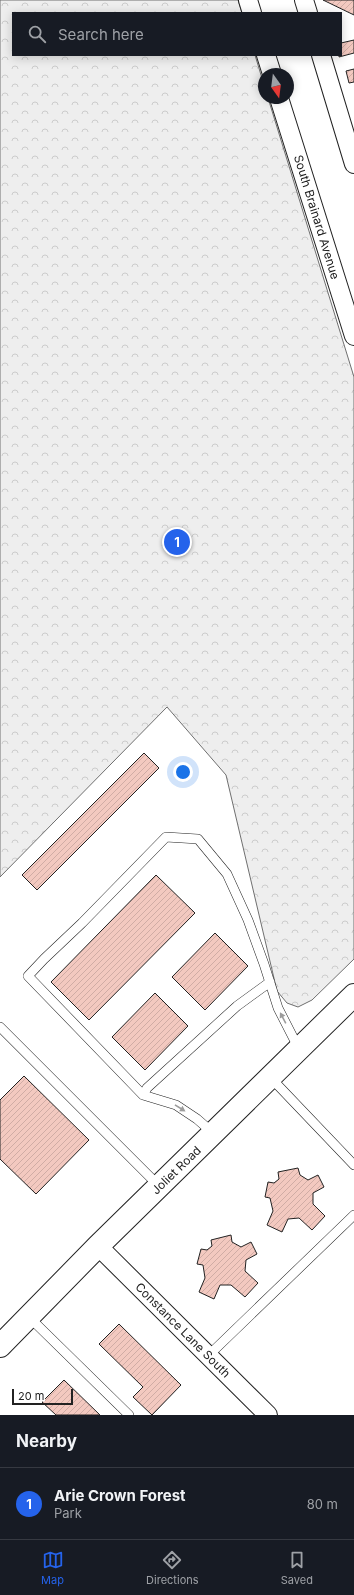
<!DOCTYPE html>
<style>
body{margin:0;font-family:Inter,sans-serif;background:#242831;color:#f1f3f6}
.compass{position:absolute;left:258px;top:68px;width:36px;height:36px;border-radius:50%;background:#171b24;box-shadow:0 2px 10px #0003;rotate:166deg}
.scale{position:absolute;left:12px;bottom:10px;width:61px;box-sizing:border-box;padding-left:4px;border:2px solid #222;border-top:0;font-size:11px;line-height:14px;white-space:nowrap;color:#222;-webkit-text-stroke:3px #fff;paint-order:stroke}
.you{position:absolute;left:183px;top:772px;width:14px;height:14px;margin:-10px;border:3px solid #fff;border-radius:50%;background:#1a73e8;box-shadow:0 0 0 6px #1a73e833}
.badge{display:grid;place-items:center;width:26px;height:26px;border-radius:50%;background:#2563eb;color:#fff;font-size:13px;font-weight:700}
.pin{position:absolute;translate:-50% -50%;border:2px solid #fff;box-shadow:0 1px 4px #0006}
.list{margin:0;padding:0;list-style:none}
h2{display:flex;justify-content:space-between;align-items:center;height:52px;margin:0;padding:0 16px;font-size:17px}
h2 small{font-size:13px;font-weight:400;color:#9ea1a6}
.list li{display:grid;grid-template-columns:26px 1fr auto;gap:12px;align-items:center;box-sizing:border-box;height:72px;padding:0 16px;border-top:1px solid #363941}
.list b{display:block;font-size:15px;white-space:nowrap}
.list p{margin:0;font-size:13px;white-space:nowrap;color:#9ea1a6}
.list em{font-size:13px;font-style:normal;color:#9ea1a6}
.icon{flex:none;width:22px;height:22px;fill:none;stroke:currentColor;stroke-width:2;stroke-linecap:round;stroke-linejoin:round}
.map{position:relative;flex:none;width:354px;height:1415px;overflow:hidden}
.search{position:absolute;background:#171b24;box-shadow:0 2px 10px #0003;left:12px;right:12px;top:12px;height:44px;display:flex;align-items:center;gap:10px;box-sizing:border-box;padding:0 14px;border-radius:0px;color:#9ea1a6;font-size:15px}
.sheet{height:124px;background:#171b24}
nav{display:flex;justify-content:space-around;align-items:center;box-sizing:border-box;height:56px;border-top:1px solid #363941;background:#171b24;font-size:11px;color:#9ea1a6}
nav a{display:grid;justify-items:center;gap:2px}
nav .on{color:#2563eb}
.map>svg:first-child{display:block}
</style>
<div class="map">
<svg width="354" height="1415" viewBox="0 0 354 1415">
<defs>
<pattern id="forest-crowns" width="20" height="18" patternUnits="userSpaceOnUse"><rect width="20" height="18" fill="#eee"/><path d="M2 6a3 3 0 1 1 6 0M12 15a3 3 0 1 1 6 0" fill="none" stroke="#ccc"/></pattern>
<pattern id="building-hatch" width="6" height="6" patternUnits="userSpaceOnUse"><rect width="6" height="6" fill="#f3c9c0"/><path d="M-1 1l2-2M0 6l6-6M5 7l2-2" fill="none" stroke="#d0aca5"/></pattern>
</defs>
<rect width="100%" height="100%" fill="#fff"/>
<path fill="url(#forest-crowns)" stroke="#6f6f6f" d="M0,0h238l4,13h-229v42h242l9,30v13h4l86,279v582l-42,41 -14,7 -11,-4 -10,-12 -51,-216 -59,-68 -167,170z"/>
<path fill="url(#building-hatch)" stroke="#222" d="M323,0h31v15z
M354,40v13l-15,4v-2h2v-12z
M354,69v13l-5,1 -3,-12z
M144,753l15,15 -122,122 -15,-15z
M156,875l39,38 -106,107 -38,-38z
M215,933l33,33 -43,44 -33,-33z
M155,993l33,33 -43,44 -33,-33z
M24,1076l65,64 -53,54 -36,-35v-59z
M298,1168l2,7 8,5 10,-5 6,12 -11,6v11l12,12 -13,14 -13,-12 -11,1 -6,13 -15,-7 6,-14 -3,-13 -5,-1 3,-15 6,1 5,-4 -1,-7z
M231,1235l1,7 9,5 10,-5 6,12 -11,6 -1,11 13,12 -13,14 -14,-12h-11l-6,14 -15,-7 6,-14 -2,-13 -6,-1 4,-15 6,1 5,-4 -1,-6z
M119,1324l62,61 -29,30 -19,-18 10,-10 -44,-43z
M64,1380l36,35h-44l-14,-13z"/>
<g fill="none" stroke-linecap="round" stroke-linejoin="round">
<defs>
<path id="service" d="M0,1027l159,159
M270,1077l84,88
M143,1095l4,-7 90,-82 33,-24
M213,1133l-16,-14 -21,-14 -33,-10 -115,-119 16,-17 38,-36 84,-86 32,2 29,35 21,46 16,44 14,44 21,41
M29,1317l100,98
M209,1355l145,-140"/>
<path id="minor" d="M248,0l4,13
M304,0l4,13
M266,55l6,19
M321,55l33,109
M279,98l75,238
M98,1246l170,169"/>
<path id="primary" d="M0,1346l98,-100 256,-251"/>
</defs>
<use href="#service" stroke="#222" stroke-width="10"/>
<use href="#minor" stroke="#222" stroke-width="20"/>
<use href="#primary" stroke="#222" stroke-width="24"/>
<use href="#service" stroke="#fff" stroke-width="9"/>
<use href="#minor" stroke="#fff" stroke-width="18"/>
<use href="#primary" stroke="#fff" stroke-width="22"/>
</g>
<defs><path id="oneway-solid" d="M-6-.8H1V-3.2L6.5 0L1 3.2V.8H-6Z"/></defs>
<g fill="#9c9c9c">
<use href="#oneway-solid" transform="translate(283 1018) rotate(-118)"/>
<use href="#oneway-solid" transform="translate(180 1108) rotate(32)"/>
</g>
<g text-anchor="middle" dominant-baseline="central" stroke-width="3" stroke-linejoin="round" paint-order="stroke">
<g font-size="12" fill="#222" stroke="#fff">
<text transform="translate(317 217) rotate(73)">South Brainard Avenue</text>
<text transform="translate(176 1170) rotate(-44)">Joliet Road</text>
<text transform="translate(183 1330) rotate(45)">Constance Lane South</text>
</g>
</g>
</svg>
<svg class="compass" viewBox="-18 -18 36 36"><path d="M0-13l5 13h-10z" fill="#e53935"/><path d="M0 13l5-13h-10z" fill="#9ea1a6"/></svg>
<div class="scale">20 m</div>
<div class="you"></div>
<div class="pin badge" style="left:177px;top:542px">1</div>
<div class="search"><svg class="icon" aria-label="search" viewBox="0 0 24 24"><circle cx="10" cy="10" r="6"/><path d="M15 15l6 6"/></svg>Search here</div>
</div>
<section class="sheet">
<h2>Nearby<small></small></h2>
<ul class="list">
<li><span class="badge">1</span><div><b>Arie Crown Forest</b><p>Park</p></div><em>80 m</em></li>
</ul>
</section>
<nav>
<a class="on"><svg class="icon" aria-label="map" viewBox="0 0 24 24"><path d="M3 6l6-2 6 2 6-2v14l-6 2-6-2-6 2zM9 4v14M15 6v14"/></svg>Map</a>
<a><svg class="icon" aria-label="directions" viewBox="0 0 24 24"><path d="M12 3l9 9-9 9-9-9zM9 14v-3h6M13 9l2 2-2 2"/></svg>Directions</a>
<a><svg class="icon" aria-label="saved" viewBox="0 0 24 24"><path d="M7 4h10v16l-5-4-5 4z"/></svg>Saved</a>
</nav>
